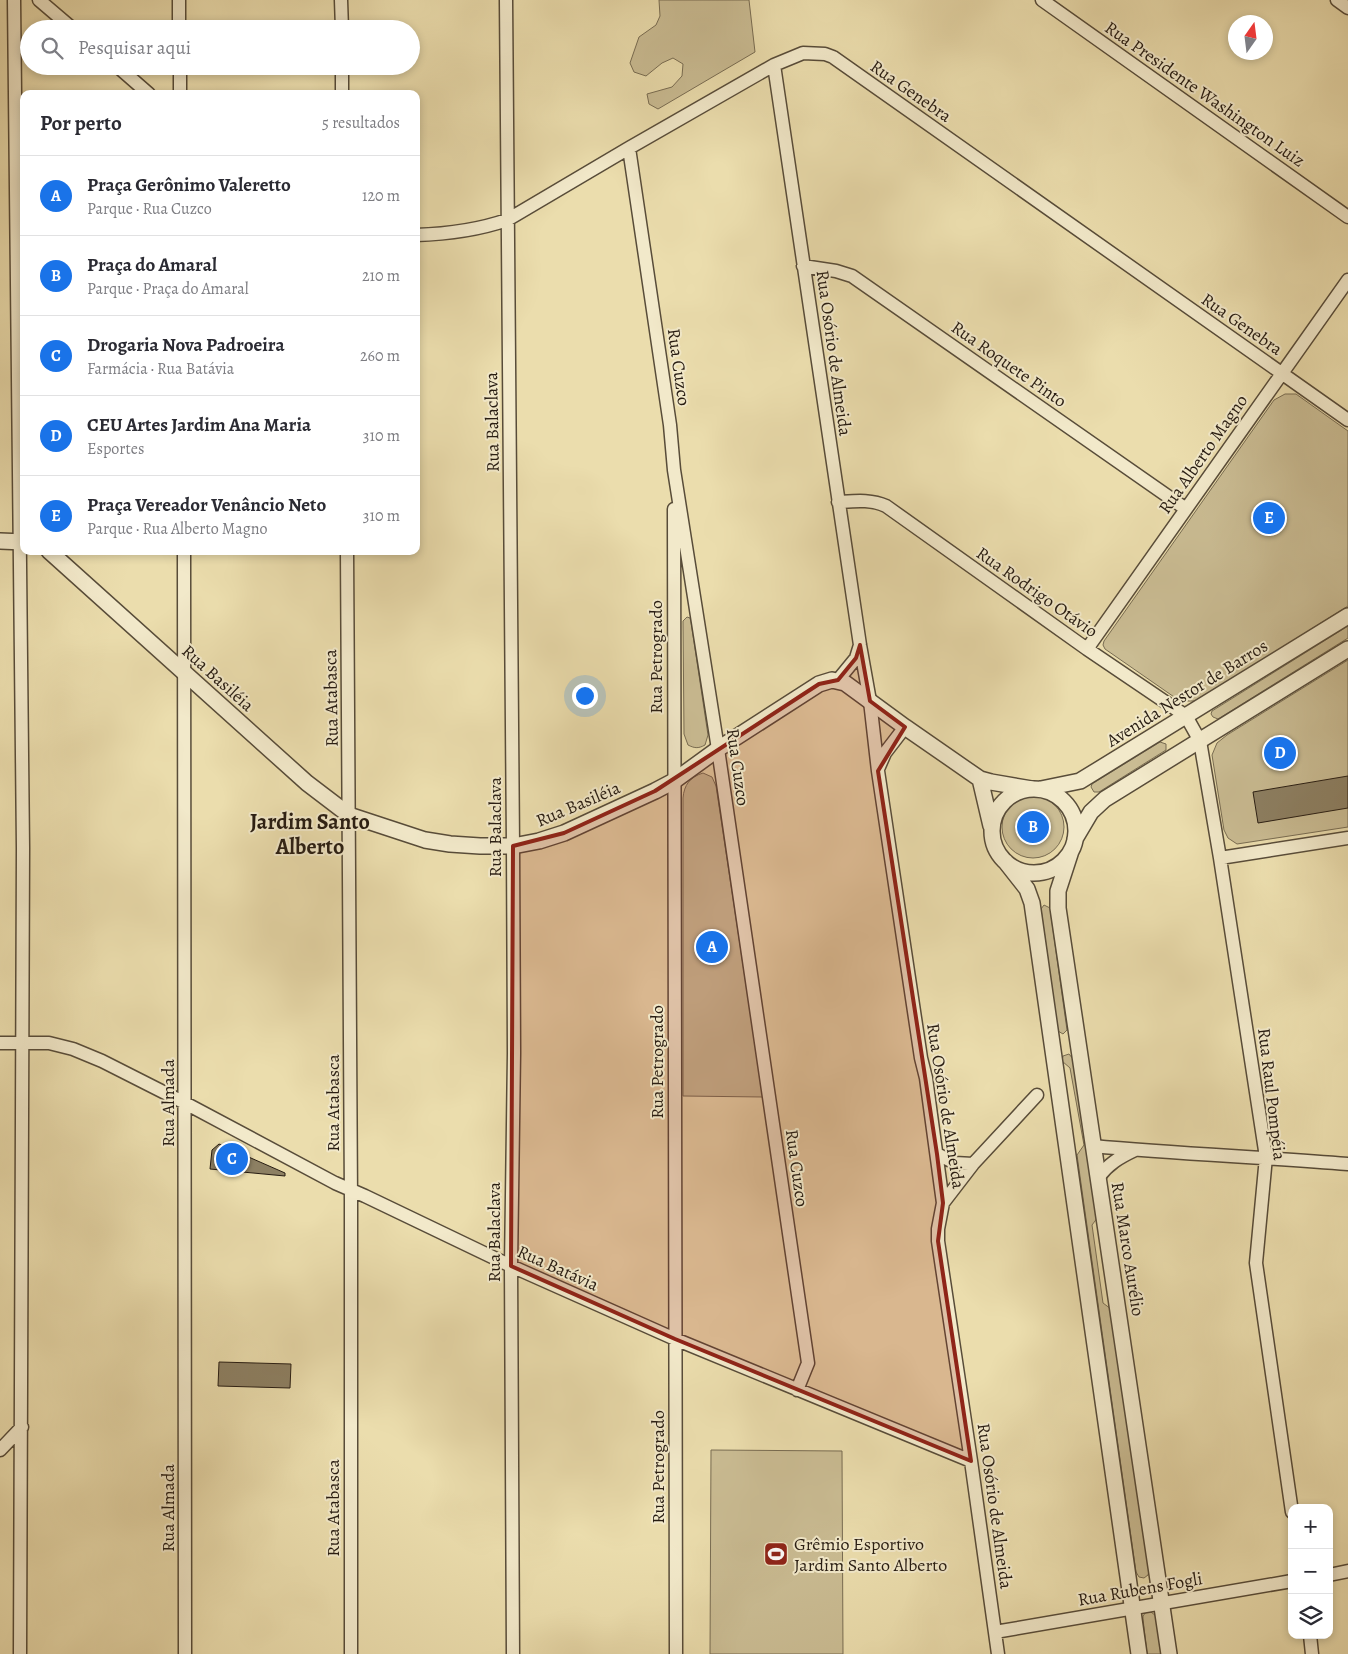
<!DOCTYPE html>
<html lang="pt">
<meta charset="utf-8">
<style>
body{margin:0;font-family:Alegreya,serif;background:#f2f2f3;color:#2b2b33}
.controls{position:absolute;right:15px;bottom:15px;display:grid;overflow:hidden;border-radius:10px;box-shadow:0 2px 8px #0003}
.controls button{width:45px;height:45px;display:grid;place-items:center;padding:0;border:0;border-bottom:1px solid #e1e1e2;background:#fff;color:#2b2b33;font:25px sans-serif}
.compass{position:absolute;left:1228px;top:15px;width:45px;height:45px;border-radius:50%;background:#fff;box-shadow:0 2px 8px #0003;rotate:14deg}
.you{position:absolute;left:584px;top:695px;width:18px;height:18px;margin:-12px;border:4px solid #fff;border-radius:50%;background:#1a73e8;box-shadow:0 0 0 8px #1a73e833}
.badge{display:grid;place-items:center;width:32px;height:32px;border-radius:50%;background:#1a73e8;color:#fff;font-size:16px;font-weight:700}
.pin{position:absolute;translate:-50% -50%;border:2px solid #fff;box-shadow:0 1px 5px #0006}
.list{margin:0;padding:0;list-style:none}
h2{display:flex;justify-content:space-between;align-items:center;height:65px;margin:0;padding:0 20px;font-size:21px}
h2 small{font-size:16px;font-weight:400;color:#7c7c81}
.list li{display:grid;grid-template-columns:32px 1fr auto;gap:15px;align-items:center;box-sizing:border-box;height:80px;padding:0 20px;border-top:1px solid #e1e1e2}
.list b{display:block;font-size:19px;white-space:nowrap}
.list p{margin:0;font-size:16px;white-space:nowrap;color:#7c7c81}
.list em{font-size:16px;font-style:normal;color:#7c7c81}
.icon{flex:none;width:28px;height:28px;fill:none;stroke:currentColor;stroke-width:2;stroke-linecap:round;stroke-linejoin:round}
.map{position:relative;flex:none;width:1348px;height:1654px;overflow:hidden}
.search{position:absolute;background:#fff;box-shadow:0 2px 8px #0003;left:20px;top:20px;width:400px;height:55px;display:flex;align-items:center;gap:12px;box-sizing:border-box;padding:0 18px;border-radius:28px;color:#7c7c81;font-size:19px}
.panel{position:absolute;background:#fff;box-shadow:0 2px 8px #0003;left:20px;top:90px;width:400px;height:465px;border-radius:10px}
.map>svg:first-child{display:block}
</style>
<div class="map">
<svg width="1348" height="1654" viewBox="0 0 1348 1654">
<rect width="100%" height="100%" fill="#ebddad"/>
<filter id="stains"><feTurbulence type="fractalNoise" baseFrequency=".004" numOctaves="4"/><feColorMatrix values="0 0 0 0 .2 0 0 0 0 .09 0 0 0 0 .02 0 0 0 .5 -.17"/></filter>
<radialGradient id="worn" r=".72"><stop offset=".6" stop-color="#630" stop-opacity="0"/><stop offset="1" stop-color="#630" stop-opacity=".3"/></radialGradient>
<path fill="#cabc93" stroke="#786c52" d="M659,0h90l6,52 -97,57 -9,-5 -2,-10 25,-7 10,-11 1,-12 -10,-6 -11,5 -16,13 -12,-4 -4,-9 9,-26 17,-12 4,-9z
M1285,394h11l52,37v175l-151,95h-14l-6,-2 -72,-50 -2,-4 1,-4 170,-241z
M687,617l3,1 1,4 17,113 -3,10c-7,4 -11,3 -17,0l-4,-11 -1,-113z
M1348,626v12l-130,81 -5,-2 -2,-3 1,-3z
M1348,660v167l-111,17 -9,-6 -4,-8 -12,-75 5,-12 10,-8z
M1160,742l6,2v6l-67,42h-5l-3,-5 1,-3z
M703,773l9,4 4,9 47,311 -80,-1v-298c1,-13 7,-21 20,-25z
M1002 827a31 31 0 1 1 62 0a31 31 0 1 1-62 0Z
M1044,905l6,3 17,122 -4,4 -5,-3 -17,-122z
M1069,1054l4,5 25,158 -6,8 11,78 8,6 38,262 -1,4 -4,3 -5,-1 -3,-5 -59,-417 7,-10 -14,-77 -8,-7 1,-5z
M711,1450l131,1 1,203h-133z
M1146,1612h5l5,4 5,38h-14l-4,-35v-3z"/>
<path fill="#8d8063" stroke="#271c12" d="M1348,776v32l-90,15 -5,-31z
M219,1144l66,29v3l-75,-7 2,-19z
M219,1362l72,2 -1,24 -72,-2z"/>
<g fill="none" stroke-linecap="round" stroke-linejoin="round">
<defs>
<path id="minor" d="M14,0l9,848 -3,806
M39,0l34,29
M179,0v29
M341,0l1,29
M506,0l7,846 1,207 -3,213 2,388
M1042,0l306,217
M1337,0l11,8
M774,65l86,580 10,56 8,70 43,287 5,20 17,125 -5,26v12l33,220 27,193
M117,66l32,28
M180,66v28
M342,66v28
M629,148l41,277 4,45 44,279 90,614 -11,27
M416,235c31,-1 62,-5 91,-15l122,-72 145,-83 29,-12 22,1 8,3 515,363
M803,266l33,5 16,5 334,233
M838,502c17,-1 33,-3 48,4l201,143 99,67 14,25 20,117 46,299 -10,106 36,249
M674,509l2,1145
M184,551l1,1103
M347,551l4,649v454
M1087,649l261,-369
M838,680l18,-22 4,-13
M878,769l7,-16 20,-26
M1220,858l128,-20
M0,1043h49l24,6 29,12 83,42 150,80 30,13 146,70 164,73 296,122
M1093,1146c85,8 170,11 255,18
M937,1154l18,9 18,1
M1098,1178c10,-14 22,-21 37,-28
M943,1203l30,-39 64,-69
M0,1450l22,-23
M1329,1575l19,-4
M995,1632l297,-51
M1310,1635l2,19"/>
<path id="tertiary" d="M0,541l24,1
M49,551l258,232 42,32 76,25 25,4 30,2h33l26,-5 25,-8 91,-42 19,-10 44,-32 101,-65 13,-4 13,3 60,44 75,52 11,3 41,7
M980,779l11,47
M1041,789l39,-8 268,-165
M992 831a42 42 0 1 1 84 0a42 42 0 1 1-84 0Z
M1075,839l16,-27 14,-13 243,-150
M1071,851l-13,40v17l111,746
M1005,861l22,28 5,14 107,751"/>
</defs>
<use href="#minor" stroke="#584c39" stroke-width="15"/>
<use href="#tertiary" stroke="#584c39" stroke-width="18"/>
<use href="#minor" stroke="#f2e9ca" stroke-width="12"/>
<use href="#tertiary" stroke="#f2e9ca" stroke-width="15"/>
</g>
<path fill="#8f2418" fill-opacity="0.2" stroke="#8f2418" stroke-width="4" stroke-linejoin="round" d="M860,645l10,56 35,26 -27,44 59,383 6,49 -5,38 33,220 -296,-122 -164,-73 2,-420 51,-13 91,-42 164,-107 19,-4 18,-22z"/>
<defs>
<symbol id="stadium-square" viewBox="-11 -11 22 22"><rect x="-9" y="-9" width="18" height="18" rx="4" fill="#8f2418" stroke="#f2e9ca"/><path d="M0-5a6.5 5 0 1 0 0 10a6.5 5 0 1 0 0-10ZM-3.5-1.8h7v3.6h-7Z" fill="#fff"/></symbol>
</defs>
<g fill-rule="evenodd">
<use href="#stadium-square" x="762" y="1540" width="28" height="28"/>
</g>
<g text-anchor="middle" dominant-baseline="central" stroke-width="4" stroke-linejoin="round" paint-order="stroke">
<g font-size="18" fill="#271c12" stroke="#f2e9ca">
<text transform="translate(911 91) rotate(35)">Rua Genebra</text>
<text transform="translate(1205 94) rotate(35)">Rua Presidente Washington Luiz</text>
<text transform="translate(1242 324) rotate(35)">Rua Genebra</text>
<text transform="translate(834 353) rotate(82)">Rua Osório de Almeida</text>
<text transform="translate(1009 364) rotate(35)">Rua Roquete Pinto</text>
<text transform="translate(679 367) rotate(82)">Rua Cuzco</text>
<text transform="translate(492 422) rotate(-91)">Rua Balaclava</text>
<text transform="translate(1203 454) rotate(-55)">Rua Alberto Magno</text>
<text transform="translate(1037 592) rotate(35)">Rua Rodrigo Otávio</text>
<text transform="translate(656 657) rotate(-90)">Rua Petrogrado</text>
<text transform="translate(218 678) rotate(42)">Rua Basiléia</text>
<text transform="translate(1187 693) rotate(-32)">Avenida Nestor de Barros</text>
<text transform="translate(331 698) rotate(-91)">Rua Atabasca</text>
<text transform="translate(738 767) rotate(82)">Rua Cuzco</text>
<text transform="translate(578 804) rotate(-23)">Rua Basiléia</text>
<text transform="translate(495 827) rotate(-90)">Rua Balaclava</text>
<text transform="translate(657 1062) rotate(-90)">Rua Petrogrado</text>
<text transform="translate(1272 1094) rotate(83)">Rua Raul Pompéia</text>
<text transform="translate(168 1103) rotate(-90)">Rua Almada</text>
<text transform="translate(333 1103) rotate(-90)">Rua Atabasca</text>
<text transform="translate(946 1106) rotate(81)">Rua Osório de Almeida</text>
<text transform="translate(797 1168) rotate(82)">Rua Cuzco</text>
<text transform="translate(494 1232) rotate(-90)">Rua Balaclava</text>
<text transform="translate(1128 1249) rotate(81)">Rua Marco Aurélio</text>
<text transform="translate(558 1268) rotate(24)">Rua Batávia</text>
<text transform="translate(658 1467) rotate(-90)">Rua Petrogrado</text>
<text transform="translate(995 1506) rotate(82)">Rua Osório de Almeida</text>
<text transform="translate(168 1508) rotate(-90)">Rua Almada</text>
<text transform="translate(333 1508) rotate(-90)">Rua Atabasca</text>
<text transform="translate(1140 1589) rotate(-10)">Rua Rubens Fogli</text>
</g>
<g font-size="18" fill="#271c12" stroke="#f2e9ca" text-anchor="start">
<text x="794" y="1544">Grêmio Esportivo<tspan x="794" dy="21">Jardim Santo Alberto</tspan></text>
</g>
<g font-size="22" font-weight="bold" fill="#271c12" stroke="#f2e9ca">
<text x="310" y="822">Jardim Santo<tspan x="310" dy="25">Alberto</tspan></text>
</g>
</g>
<rect width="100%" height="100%" filter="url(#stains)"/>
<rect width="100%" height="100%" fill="url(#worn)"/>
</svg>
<div class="controls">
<button>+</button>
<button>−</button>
<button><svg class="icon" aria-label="layers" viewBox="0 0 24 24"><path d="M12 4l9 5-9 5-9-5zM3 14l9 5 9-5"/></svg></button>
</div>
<svg class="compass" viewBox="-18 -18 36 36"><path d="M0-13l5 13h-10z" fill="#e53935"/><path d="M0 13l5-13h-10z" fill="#7c7c81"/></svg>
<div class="you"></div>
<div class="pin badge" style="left:712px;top:947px">A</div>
<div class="pin badge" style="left:1033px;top:827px">B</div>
<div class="pin badge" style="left:232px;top:1159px">C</div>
<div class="pin badge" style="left:1280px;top:753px">D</div>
<div class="pin badge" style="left:1269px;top:518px">E</div>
<div class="search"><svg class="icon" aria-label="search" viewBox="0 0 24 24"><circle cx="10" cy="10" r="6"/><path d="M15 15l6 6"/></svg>Pesquisar aqui</div>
<section class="panel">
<h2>Por perto<small>5 resultados</small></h2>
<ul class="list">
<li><span class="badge">A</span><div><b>Praça Gerônimo Valeretto</b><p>Parque · Rua Cuzco</p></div><em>120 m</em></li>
<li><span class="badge">B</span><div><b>Praça do Amaral</b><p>Parque · Praça do Amaral</p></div><em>210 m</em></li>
<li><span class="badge">C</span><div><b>Drogaria Nova Padroeira</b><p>Farmácia · Rua Batávia</p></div><em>260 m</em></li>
<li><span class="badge">D</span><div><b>CEU Artes Jardim Ana Maria</b><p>Esportes</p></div><em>310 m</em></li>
<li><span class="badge">E</span><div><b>Praça Vereador Venâncio Neto</b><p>Parque · Rua Alberto Magno</p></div><em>310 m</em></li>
</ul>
</section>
</div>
